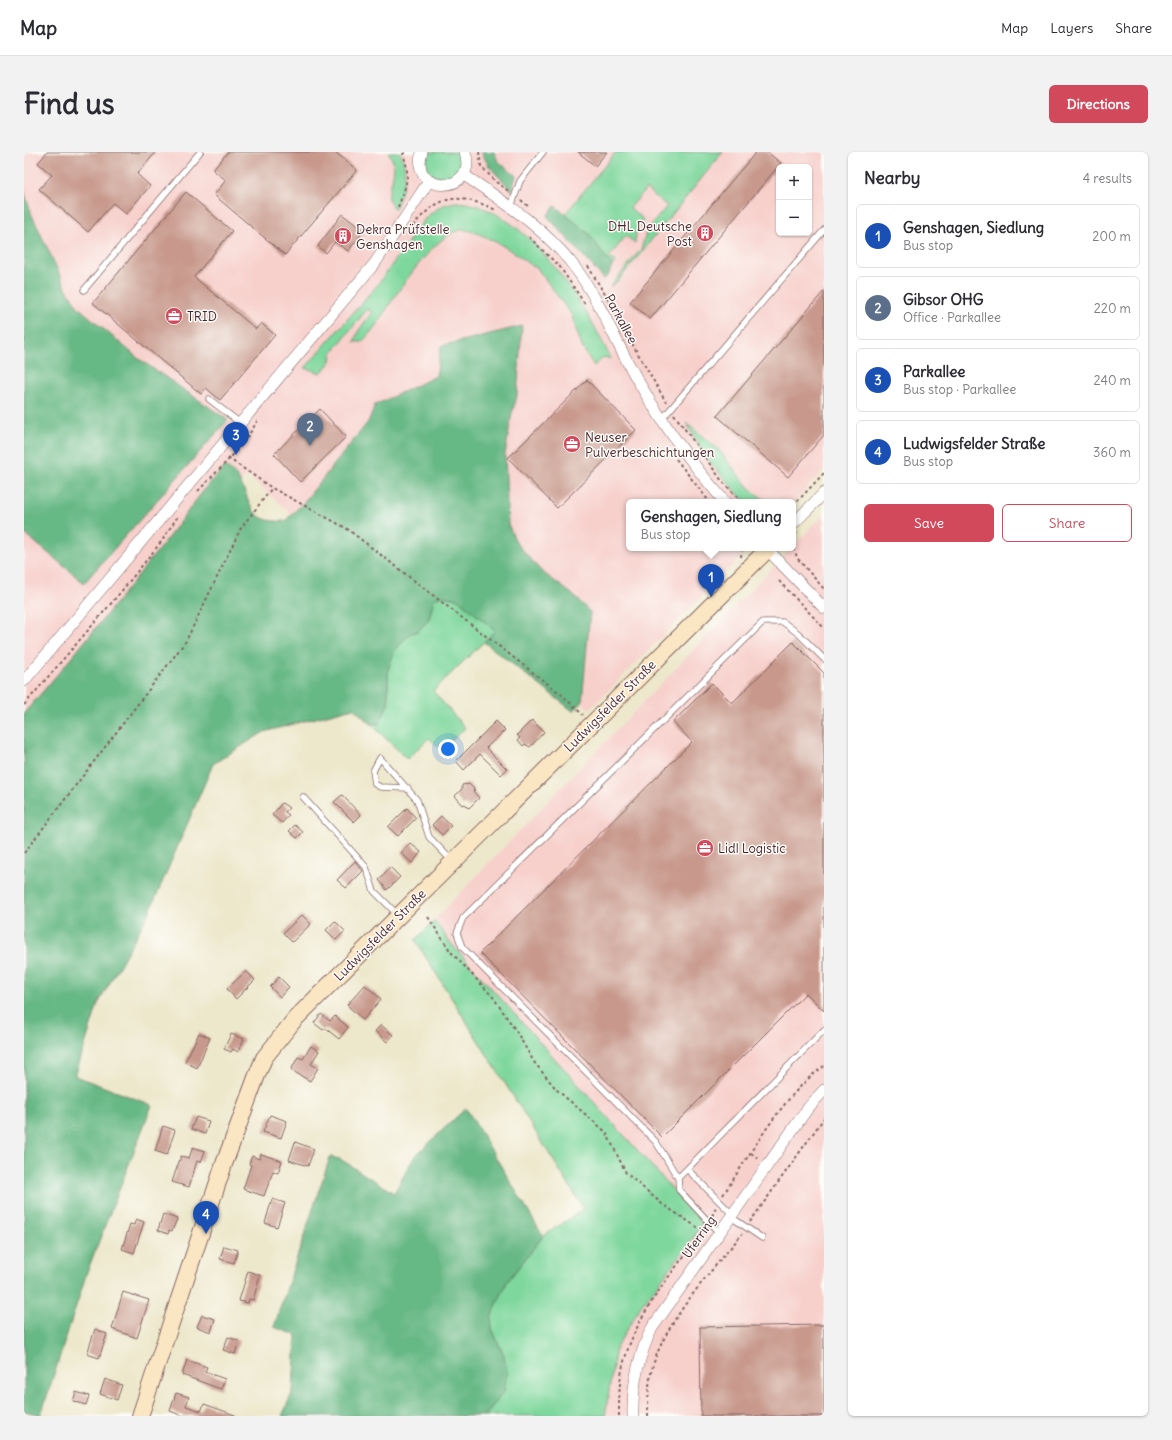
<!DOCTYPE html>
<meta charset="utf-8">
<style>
body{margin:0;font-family:Delius,sans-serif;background:#f2f2f3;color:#2b2b33}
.controls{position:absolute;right:12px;top:12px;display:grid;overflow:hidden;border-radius:6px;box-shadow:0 1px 3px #0004}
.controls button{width:36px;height:36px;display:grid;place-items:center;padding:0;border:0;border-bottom:1px solid #e1e1e2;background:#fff;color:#2b2b33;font:20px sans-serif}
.you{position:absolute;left:424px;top:597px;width:14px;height:14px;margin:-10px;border:3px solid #fff;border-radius:50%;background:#1a73e8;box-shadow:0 0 0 6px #1a73e833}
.badge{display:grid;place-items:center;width:26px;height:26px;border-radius:50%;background:#d1495b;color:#fff;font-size:13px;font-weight:700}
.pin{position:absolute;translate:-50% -33px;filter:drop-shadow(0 1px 2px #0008)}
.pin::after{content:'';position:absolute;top:21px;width:14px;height:12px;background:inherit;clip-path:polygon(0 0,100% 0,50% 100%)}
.popup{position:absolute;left:602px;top:347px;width:170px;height:52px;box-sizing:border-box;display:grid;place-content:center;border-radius:6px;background:#fff;filter:drop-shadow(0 1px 3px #0005);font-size:13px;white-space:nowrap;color:#7c7c81}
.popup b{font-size:15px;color:#2b2b33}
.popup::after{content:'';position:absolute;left:50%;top:100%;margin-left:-8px;border:8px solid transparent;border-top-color:#fff}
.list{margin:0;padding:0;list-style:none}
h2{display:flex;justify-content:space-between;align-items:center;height:52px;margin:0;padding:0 16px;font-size:17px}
h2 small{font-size:13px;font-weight:400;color:#7c7c81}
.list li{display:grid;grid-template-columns:26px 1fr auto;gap:12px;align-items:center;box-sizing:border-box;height:64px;margin:0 8px 8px;padding:0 8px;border:1px solid #e1e1e2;border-radius:6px}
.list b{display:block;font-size:15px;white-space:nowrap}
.list p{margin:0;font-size:13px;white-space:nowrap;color:#7c7c81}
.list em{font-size:13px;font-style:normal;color:#7c7c81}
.actions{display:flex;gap:8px;padding:12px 16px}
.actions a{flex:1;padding:9px 0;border:1px solid #d1495b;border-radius:6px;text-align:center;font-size:14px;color:#d1495b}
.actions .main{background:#d1495b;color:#fff}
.map{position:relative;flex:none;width:800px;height:1264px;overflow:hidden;border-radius:6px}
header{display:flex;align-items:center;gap:24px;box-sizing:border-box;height:56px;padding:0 20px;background:#fff;border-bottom:1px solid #e1e1e2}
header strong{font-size:19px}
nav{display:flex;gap:22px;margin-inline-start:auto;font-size:14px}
.intro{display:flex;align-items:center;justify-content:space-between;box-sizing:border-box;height:96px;padding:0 24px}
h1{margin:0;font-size:28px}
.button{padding:10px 18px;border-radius:6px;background:#d1495b;color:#fff;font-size:14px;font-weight:700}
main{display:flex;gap:24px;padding:0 24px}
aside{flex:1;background:#fff;border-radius:6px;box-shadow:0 1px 3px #0004}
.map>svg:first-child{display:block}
</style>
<header>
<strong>Map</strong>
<nav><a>Map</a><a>Layers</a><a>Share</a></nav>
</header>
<div class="intro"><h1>Find us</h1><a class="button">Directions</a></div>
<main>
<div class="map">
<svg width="800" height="1264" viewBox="0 0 800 1264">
<rect width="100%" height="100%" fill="#fdfcf7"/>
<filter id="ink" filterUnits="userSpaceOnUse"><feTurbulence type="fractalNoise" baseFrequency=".025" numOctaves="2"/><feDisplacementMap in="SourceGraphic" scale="8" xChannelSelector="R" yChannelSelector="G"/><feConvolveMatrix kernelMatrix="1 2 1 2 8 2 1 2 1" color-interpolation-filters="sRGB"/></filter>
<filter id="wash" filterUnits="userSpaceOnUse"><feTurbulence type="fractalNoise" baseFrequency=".012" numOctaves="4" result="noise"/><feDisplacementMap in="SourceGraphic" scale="16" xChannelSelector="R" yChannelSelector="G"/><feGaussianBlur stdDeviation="0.9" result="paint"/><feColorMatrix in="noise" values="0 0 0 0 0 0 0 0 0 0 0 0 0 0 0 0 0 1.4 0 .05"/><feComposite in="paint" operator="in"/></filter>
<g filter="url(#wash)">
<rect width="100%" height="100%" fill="#ede7cb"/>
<path fill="#f7d0cc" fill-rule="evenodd" d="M0,0h800v318l-31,33 -164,-1v46h121l-160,161 -24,-21 -270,-170 -49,-43 -223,259zM755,15h30v66h-30z
M800,362v902h-325l85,-207 -169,-269z"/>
<path fill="#7ed79c" stroke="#647b64" d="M364,0h12c9,21 4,36 -5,57 -18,-13 10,-36 -7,-57z
M405,0h29c21,33 -49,35 -29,0z
M592,0h107l-105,129 -8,6 31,-38 6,-19 20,-24 -21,-17 -16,19 13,11 -7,14 -1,10 -9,-7 -17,21 6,5 -3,4 -23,-32 -24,-20z
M431,50c69,1 130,102 156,157l-7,-2 -10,9 -12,-19 -11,-33 -34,-46c-8,-3 -12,-7 -18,-12 -11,-8 -41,-25 -54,-26 -27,-4 -74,72 -87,93 -5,7 -11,13 -16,19h-8l5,-12 13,-18 -5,-3 -35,44 -1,8 -10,12 -16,-5 73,-84 49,-68 16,-11z
M662,271l32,26 31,39 18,14h-22l-37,-42z
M419,444l15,3 37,32 -62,60 32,37 -23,22 -13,-12 -22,21 -37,-36 9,1 9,-20v-34l6,-18 15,-18 9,-3 11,-12 5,-20z
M411,769l13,19 254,282 -8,16 -53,68 -25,42 -11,68h-120l19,-25v-35l-12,-27 -1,-12 16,-35 36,-46 41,-27 -169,-269z"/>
<path fill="#66b884" stroke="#586c58" d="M457,0h13l4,9 18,15 -4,15 -23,-25z
M0,38l7,23 35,75 12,19 61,52 89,61 -144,163 -60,-50z
M531,54l34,28 23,32 -4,10 -4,3 -57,-63z
M498,174l-5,70 -5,17 -7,42 3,69 9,20 24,27 31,23 18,18 -8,91 -9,8 -89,-69 11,-11 -37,-32 -15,-3 -9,3 -5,20 -11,12 -9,3 -15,18 -6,18v34l-9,20 -9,-1 -17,-15 -89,24 -51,32 -64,149 -51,91 -23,72 77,29 -65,167 -46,143 -17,-4v-698c47,-53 91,-109 135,-164 23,-28 41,-58 67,-83 4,5 11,9 13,14 14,25 10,43 46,41l19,-19 64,-80 7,-17 61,-29 5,-30z
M442,956l77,128 -36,46 -16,35 1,12 12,27 3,16 -3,19 -19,25h-203l11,-25 3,-56 -22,-8 56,-170 10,2 54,34 20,-36z"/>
<g id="blocks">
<path fill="#c7988b" d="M23,0h109l-19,22 13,12 -24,28 -13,-11 -25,29 -49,-43 13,-14 -14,-12z
M204,0h107l22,18 -72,85 -71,-60 12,-15 -13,-10z
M554,0h29l-12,14z
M732,0h11l14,11 -131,156 -20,-17z
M162,40l46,39 -38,46 62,52 5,-6 14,12 -55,65 -14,-12 -5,6 -108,-91z
M318,62l22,17 -16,20 -13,-9 -9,11 -8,-7z
M800,139v144l-36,42 -71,-61z
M563,228l49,50 -79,78 -49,-50z
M296,257l26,28 -46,45 -26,-28z
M769,490l31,31v338l-18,-18 -144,144 -182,-184 212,-211 -19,-20 39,-39 20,20z
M508,568l12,12 -14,15 -5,-3 -2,2 -5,-6 2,-2 -3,-3z
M472,569l9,9 -19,18 21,21 -6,6 -21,-21 -16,16 -8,-9z
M445,632l6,6 -2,1 6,7 -10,10 -4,-4 -2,1 -8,-9 7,-7v-4z
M318,643l19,20 -7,7 -20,-20z
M258,651l7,5 -4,4 4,3 -7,8 -10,-8z
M383,656l9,10 -18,18 -10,-9z
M417,664l10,10 -9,9 -10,-10z
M271,673l8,7 -6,6 -8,-7z
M386,691l11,9 -9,11 -11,-10z
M331,709l8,10 -17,17 -9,-8z
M366,715l10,10 -13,13 -8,-10z
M278,763l9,9 -19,18 -9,-9z
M311,769l10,10 -9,9 -10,-10z
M222,819l9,9 -19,19 -9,-10z
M255,825l10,10 -9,10 -10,-10z
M341,833l16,14 -18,21 -16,-15z
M297,862l9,7 5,-5 13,11 -9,12 -14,-11 -2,2 -9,-7z
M357,873l12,10 -6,7 -12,-11z
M175,881l11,5 -13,30 -12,-6z
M207,882l13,5 -6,13 -5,-3 -2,3 -7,-3z
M287,894l8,5 -8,13 7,4 -8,13 -19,-11 7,-13 5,2z
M246,963l17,6 -6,17 -18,-6z
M172,965l13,4 -4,13 -14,-5z
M139,974l12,4 -8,25 -12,-4z
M271,990l19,7 -6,17 -19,-6z
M169,995l12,4 -4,11 -4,-1 -8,26 -17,-5 9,-26 8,2z
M237,1002l21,7 -4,12 -5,-2 -9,25 -21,-7 8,-24 -2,-1 3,-8 7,3z
M248,1047l13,4 -8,24 -12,-4z
M139,1062l14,5 -5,12 -3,-1 -1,4 -10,-4z
M112,1067l8,3 -10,31 -12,-4 8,-25 4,1z
M200,1094l14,4 -4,13 -14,-4z
M224,1119l12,4 -7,25 -4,-1 -1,4 -9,-2z
M99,1140l26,8 -12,38 -25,-9z
M178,1163l13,4 -4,13 -14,-5z
M800,1173v91h-123l-1,-89z
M71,1177l12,5 -8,24 -12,-4z
M204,1185l11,4 -4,13 -12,-4z
M163,1208l20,7 -2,5 20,7 -4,10 -39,-14z
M81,1227l17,6 -5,15 -17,-6z
M52,1240l13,4 -3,9 -13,-4z
M152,1241l13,4 -3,9 15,5 3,-7 31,11v1h-52l-13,-5z"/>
</g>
</g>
<g filter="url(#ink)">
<use href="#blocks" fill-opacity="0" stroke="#836563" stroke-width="1"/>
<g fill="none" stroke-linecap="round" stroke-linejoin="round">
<defs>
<path id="lane" d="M487,55l9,-26 23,-29
M60,138l116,-138
M185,247l31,24
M638,267l162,-189
M384,636l-28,-1 -5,-3 -2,-13 7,-13 37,42 12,37 24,25
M279,645l63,70 8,24 23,23
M654,1026l9,-9
M708,1062l-45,-45 137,-139
M707,1065l31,21
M695,1081l-40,-43 -1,-12 -22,-36 -194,-195 -5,-14 6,-15 300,-296h20l16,12 25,25"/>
<path id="street" d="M398,0c-14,44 57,43 43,0
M440,23c41,27 86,57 115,98 20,28 33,60 49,90 27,50 60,97 97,139
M769,372l31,-31
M742,396l58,60
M0,529l351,-418 54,-82
M609,1264c-1,-32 5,-59 19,-88l156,-220 16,-18"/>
<path id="secondary" d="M116,1264l84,-252 33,-89 7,-17 31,-39 472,-469"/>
</defs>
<use href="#lane" stroke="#836563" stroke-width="7"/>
<use href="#street" stroke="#836563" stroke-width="12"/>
<use href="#secondary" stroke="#836563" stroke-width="18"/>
<path stroke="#836563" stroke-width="2" stroke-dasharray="3 3" stroke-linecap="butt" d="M455,0l2,14 15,16 14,10
M497,48l9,8
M374,55c8,-21 13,-32 5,-53l3,-2
M389,74c27,-33 46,-33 83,-16
M505,85l31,30 25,37
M564,114l25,42
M599,176l43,74
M650,262l48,67 20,21
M204,306l44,30 74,40 216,167 21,20
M652,307l32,41
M174,339c21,-22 45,-43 59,-70
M769,354l31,-33
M769,393l4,-12
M769,396l5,11 26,30
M717,405l1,-9
M755,429l45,47
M0,553l96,-112 41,-51 17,-26
M0,701l162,-212 55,-113 31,-40
M404,765l23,35 42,45 23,34 18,31 23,28 49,42 20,41 36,31 41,27
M727,1001l8,6
M699,1043c28,-42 60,-100 101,-129
M688,1064l4,-9
M726,1070l74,-104
M595,1264c0,-20 0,-39 6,-58 14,-48 50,-88 78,-128
M624,1264c0,-14 0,-28 3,-43 11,-49 59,-100 91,-139"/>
<use href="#lane" stroke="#fff" stroke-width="5.5"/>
<use href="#street" stroke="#fff" stroke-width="11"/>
<use href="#secondary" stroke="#fbe6c4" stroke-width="16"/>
</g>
</g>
<defs>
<symbol id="building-disc" viewBox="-11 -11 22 22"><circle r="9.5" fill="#d1495b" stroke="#fdfcf7"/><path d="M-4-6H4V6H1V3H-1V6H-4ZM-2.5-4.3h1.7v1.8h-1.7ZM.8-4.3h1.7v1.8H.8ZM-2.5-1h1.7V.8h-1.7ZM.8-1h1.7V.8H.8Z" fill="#fff"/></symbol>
<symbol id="office-disc" viewBox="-11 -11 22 22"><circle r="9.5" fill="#d1495b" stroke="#fdfcf7"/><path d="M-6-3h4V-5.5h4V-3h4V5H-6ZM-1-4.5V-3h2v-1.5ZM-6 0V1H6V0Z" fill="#fff"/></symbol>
</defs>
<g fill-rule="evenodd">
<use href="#building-disc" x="671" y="71" width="20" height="20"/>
<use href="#building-disc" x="309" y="74" width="20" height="20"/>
<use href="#office-disc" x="140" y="154" width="20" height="20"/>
<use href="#office-disc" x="538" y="282" width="20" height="20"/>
<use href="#office-disc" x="671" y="686" width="20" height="20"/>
</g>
<g text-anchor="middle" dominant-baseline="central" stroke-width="3" stroke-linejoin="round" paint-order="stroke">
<g font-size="13" fill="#4a1f2b" stroke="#fdfcf7" text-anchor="start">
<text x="668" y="74" text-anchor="end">DHL Deutsche<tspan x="668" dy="15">Post</tspan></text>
<text x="332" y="77">Dekra Prüfstelle<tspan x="332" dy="15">Genshagen</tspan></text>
<text x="163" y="164">TRID</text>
<text x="561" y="285">Neuser<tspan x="561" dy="15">Pulverbeschichtungen</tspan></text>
<text x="694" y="696">Lidl Logistic</text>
</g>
<g font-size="13" fill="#4a1f2b" stroke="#fdfcf7">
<text transform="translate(597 167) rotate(62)">Parkallee</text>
<text transform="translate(586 554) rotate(-45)">Ludwigsfelder Straße</text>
<text transform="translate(356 783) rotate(-45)">Ludwigsfelder Straße</text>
<text transform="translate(675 1085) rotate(-55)">Uferring</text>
</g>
</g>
</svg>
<div class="controls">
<button>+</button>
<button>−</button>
</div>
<div class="you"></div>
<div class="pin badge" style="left:687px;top:445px;background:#1a4fb4">1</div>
<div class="popup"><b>Genshagen, Siedlung</b>Bus stop</div>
<div class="pin badge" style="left:286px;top:294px;background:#5c6f8a">2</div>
<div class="pin badge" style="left:212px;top:303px;background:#1a4fb4">3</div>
<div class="pin badge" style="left:182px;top:1082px;background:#1a4fb4">4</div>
</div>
<aside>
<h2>Nearby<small>4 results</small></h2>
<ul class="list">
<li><span class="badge" style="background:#1a4fb4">1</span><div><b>Genshagen, Siedlung</b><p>Bus stop</p></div><em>200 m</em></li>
<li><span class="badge" style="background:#5c6f8a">2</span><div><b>Gibsor OHG</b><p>Office · Parkallee</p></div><em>220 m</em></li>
<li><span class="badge" style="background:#1a4fb4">3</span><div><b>Parkallee</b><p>Bus stop · Parkallee</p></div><em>240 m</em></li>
<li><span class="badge" style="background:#1a4fb4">4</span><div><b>Ludwigsfelder Straße</b><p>Bus stop</p></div><em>360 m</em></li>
</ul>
<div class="actions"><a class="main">Save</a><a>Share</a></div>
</aside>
</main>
